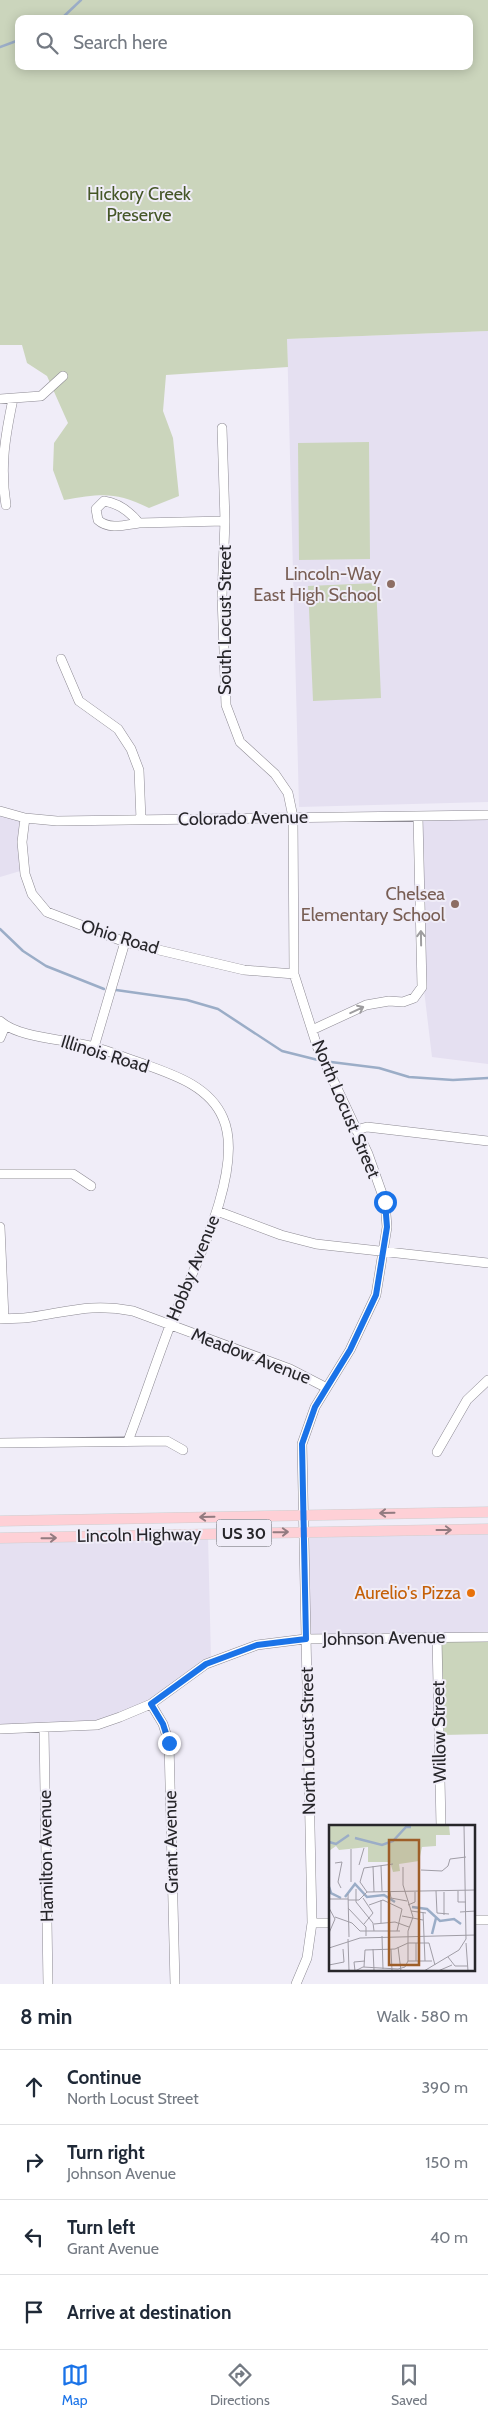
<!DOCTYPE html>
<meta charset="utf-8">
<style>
body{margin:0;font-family:Cabin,sans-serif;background:#f2f2f3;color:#1f2937}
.stop{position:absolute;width:15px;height:15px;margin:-11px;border:4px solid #1a73e8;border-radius:50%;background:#fff}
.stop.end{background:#1a73e8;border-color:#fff;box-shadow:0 1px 5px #0008}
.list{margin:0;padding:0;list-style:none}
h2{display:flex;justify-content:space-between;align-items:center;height:65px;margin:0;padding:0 20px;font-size:21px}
h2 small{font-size:16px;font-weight:400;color:#747a83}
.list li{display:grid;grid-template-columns:32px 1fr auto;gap:15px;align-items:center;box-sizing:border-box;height:75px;padding:0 20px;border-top:1px solid #e0e1e3}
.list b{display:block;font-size:19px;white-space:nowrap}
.list p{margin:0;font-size:16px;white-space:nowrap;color:#747a83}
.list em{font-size:16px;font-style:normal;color:#747a83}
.icon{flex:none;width:28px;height:28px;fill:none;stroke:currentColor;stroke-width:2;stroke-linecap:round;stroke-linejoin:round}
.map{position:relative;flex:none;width:488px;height:1984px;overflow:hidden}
.search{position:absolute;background:#fff;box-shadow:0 2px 12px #0003;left:15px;right:15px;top:15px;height:55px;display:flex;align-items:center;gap:12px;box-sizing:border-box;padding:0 18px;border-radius:10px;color:#747a83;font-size:19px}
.sheet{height:365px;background:#fff}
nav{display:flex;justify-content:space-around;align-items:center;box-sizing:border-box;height:70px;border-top:1px solid #e0e1e3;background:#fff;font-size:14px;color:#747a83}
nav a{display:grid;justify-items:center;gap:2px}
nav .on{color:#1a73e8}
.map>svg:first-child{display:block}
</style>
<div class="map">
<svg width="488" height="1984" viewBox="0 0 488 1984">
<rect width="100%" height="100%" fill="#f0edf8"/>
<path fill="#e5e0f1" d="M488,331v471l-189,5 -12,-468z
M0,814l27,8v47l-27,8z
M488,817v247l-56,-7 -8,-67 -4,-171z
M488,1531v103l-181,3 -2,-103z
M208,1536l3,123 -61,43 -54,20 -96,4v-184z"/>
<path fill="#cbd5bc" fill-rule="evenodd" d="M0,0h488v331l-201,8 1,28 -122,8 -3,36 10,27 6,58 -30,12c-35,-17 -48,-14 -85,-8l-11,-30 1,-27 14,-20 -21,-47 -20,-13 -5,-18h-22zM19,19h450v47h-450z
M369,442l1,117 -71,1 -1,-117z
M376,583l5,115 -68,3 -5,-115z
M488,1639v95l-45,1 -2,-95z"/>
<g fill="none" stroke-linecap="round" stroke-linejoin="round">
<path stroke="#9badc7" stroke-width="2.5" d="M61,19l20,-19
M0,47l19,-7
M0,929l23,22 23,15 58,23
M116,990l71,10 31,9 64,42 36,9
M331,1062l48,6 30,9 44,3 35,-2"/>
<defs>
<path id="minor" d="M0,399l41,-3 22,-20
M222,428l3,93 -3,75 4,109 14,37 35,32 13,19 5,24 1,157 23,72 51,108 17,48 2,25 -11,68 -26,55 -35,57 -13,37 10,479
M6,505c-6,-39 -1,-68 7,-106
M139,523c-14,2 -30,7 -41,-3l-2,-11 8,-8c14,2 26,11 35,22l86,-2
M61,659l18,42 39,28 13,20 8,21 2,50
M0,811l25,7 32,3 431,-6
M25,818l-3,24 3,32 7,20 15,18 78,30 119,28 50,4
M0,1021c20,18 68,18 94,26 16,4 31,11 47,16 30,11 68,22 82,55 23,52 -32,156 -52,205 -15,39 -28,79 -43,118
M312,1030l54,-25 23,-4 14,1 11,-4 8,-11 -4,-170
M0,1038l5,-12
M94,1047l31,-105
M356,1130l11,-3 121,14
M0,1174h73l18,12
M217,1211l64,24 35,9 172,19
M0,1227l4,91
M0,1319c10,-1 21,0 32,-2 39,-6 61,-14 101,-6l157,58 35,18
M0,1443l167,-2 16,9
M437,1452l30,-52 21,-20
M437,1638l4,188
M151,1704l12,20 6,19 6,241
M0,1729l97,-4 23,-8 31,-13 55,-40 51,-19 48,-6 183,-2
M44,1729l4,255
M474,1920h14
M296,1984l11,-26 5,-35h18"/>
<path id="major" d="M0,1521l488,-9
M0,1538l488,-9"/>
</defs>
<use href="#minor" stroke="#8d8a93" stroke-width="10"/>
<use href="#major" stroke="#cfcfd0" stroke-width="11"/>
<use href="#minor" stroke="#fff" stroke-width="9"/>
<use href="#major" stroke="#fed0d6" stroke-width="10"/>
</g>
<defs><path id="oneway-shaft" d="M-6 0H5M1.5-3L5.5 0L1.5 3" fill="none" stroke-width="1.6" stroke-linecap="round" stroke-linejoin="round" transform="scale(1.25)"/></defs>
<g stroke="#9e9d9f">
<use href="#oneway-shaft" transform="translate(421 938) rotate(-91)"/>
<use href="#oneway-shaft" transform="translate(357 1010) rotate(-25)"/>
</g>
<g stroke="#927b80">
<use href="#oneway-shaft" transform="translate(387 1513) rotate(179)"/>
<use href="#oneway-shaft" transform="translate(207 1517) rotate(179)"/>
<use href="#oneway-shaft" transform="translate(444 1530)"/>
<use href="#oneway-shaft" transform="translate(281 1532) rotate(-1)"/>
<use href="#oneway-shaft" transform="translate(49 1538) rotate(-1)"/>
</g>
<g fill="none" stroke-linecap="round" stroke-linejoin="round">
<path stroke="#1a73e8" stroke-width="6" d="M169,1743l-6,-19 -12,-20 55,-40 51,-19 49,-6 -4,-195 13,-37 35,-57 26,-55 11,-68 -2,-25"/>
</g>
<g fill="#8d6e63" stroke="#f0edf8" stroke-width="2">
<circle cx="391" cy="584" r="5"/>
<circle cx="455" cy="904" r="5"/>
</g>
<circle fill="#e8710a" stroke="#f0edf8" stroke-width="2" cx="471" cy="1593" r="5"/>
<g text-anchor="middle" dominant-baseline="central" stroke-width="4" stroke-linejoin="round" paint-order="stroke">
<rect fill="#f0edf8" stroke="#636268" stroke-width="1" x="216.5" y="1519.5" width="55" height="27" rx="4"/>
<g font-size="16" font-weight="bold" fill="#27262a">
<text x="244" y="1533">US 30</text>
</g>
<g font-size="18" fill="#455627" stroke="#f0edf8">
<text x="139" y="194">Hickory Creek<tspan x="139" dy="21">Preserve</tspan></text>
</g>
<g font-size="18" fill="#785e54" stroke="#f0edf8" text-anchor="end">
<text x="381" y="574">Lincoln-Way<tspan x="381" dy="21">East High School</tspan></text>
<text x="445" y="894">Chelsea<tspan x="445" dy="21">Elementary School</tspan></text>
</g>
<g font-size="18" fill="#27262a" stroke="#f0edf8">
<text transform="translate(225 620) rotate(-90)">South Locust Street</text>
<text transform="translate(243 818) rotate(-1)">Colorado Avenue</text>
<text transform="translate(120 937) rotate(17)">Ohio Road</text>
<text transform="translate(105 1054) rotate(17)">Illinois Road</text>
<text transform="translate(346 1109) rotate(67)">North Locust Street</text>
<text transform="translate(193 1268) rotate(-68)">Hobby Avenue</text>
<text transform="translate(251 1356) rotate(21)">Meadow Avenue</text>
<text transform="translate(139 1535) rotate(-1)">Lincoln Highway</text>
<text transform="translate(384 1638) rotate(-1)">Johnson Avenue</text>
<text transform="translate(439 1732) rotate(-91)">Willow Street</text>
<text transform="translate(308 1741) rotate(-91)">North Locust Street</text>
<text transform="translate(171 1842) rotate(-91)">Grant Avenue</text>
<text transform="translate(46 1856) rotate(-91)">Hamilton Avenue</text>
</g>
<g font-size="18" fill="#c56008" stroke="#f0edf8" text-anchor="end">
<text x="461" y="1593">Aurelio's Pizza</text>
</g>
</g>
<g transform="translate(329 1825)">
<rect width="146" height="146" fill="#f0edf8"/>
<path d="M0,0h120l1,10h-14v11l-14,1 -3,14 -20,3 1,7 -7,1 -3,-10h-22v-15l-29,3 -3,-4 -7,5z" fill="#cbd5bc"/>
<path fill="none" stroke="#9badc7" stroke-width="2.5" d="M26,13l27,7 11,-4 13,-14h5M0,17l7,2 13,-9M0,62l2,6 10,5M16,72l10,-13 12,13 17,-2 11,7M83,82l15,2 13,12 14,-2 7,5M103,109l4,-16"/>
<path fill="none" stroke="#a09da6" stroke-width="1" d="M22,24v33M6,38l7,-1 -4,20 3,6M30,40l5,-17M44,41l1,26M52,41l1,25M74,42v18l10,32 -5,14v30M92,45l21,1 6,-5 2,-7 16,-2M27,64v13l17,21 1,8M107,66l1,22 12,1M129,66v11h8M38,67l109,-2M38,67l-7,-10 4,-14 29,-4M61,67l1,6 16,3M115,67v23M19,69l1,43M34,73l10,15 -9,11M0,74h19M19,75h11l8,-8M52,75v23M40,80l14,-5 19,9 -5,22M79,80l7,-3v-10M0,83l6,11 -6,14M19,83l18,19v9M82,86l15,2M94,87l2,49M131,87l16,-1M73,91l21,4M6,92l17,6 8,8h40M60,98v-18M45,99l21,-2 14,5M53,111l1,33M19,114l1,32M87,118v18M137,118l2,28M69,122l3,24M0,123l31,-10 116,-3M44,124l1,21M62,124l1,22M119,132l7,9h13M0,140l15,-3 -1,-13M35,142l1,-17 30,-1 13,-6h21l6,22M26,146l8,-4 35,2 7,-2 3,-6h24M26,146l-1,-9 11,-1M95,146l35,-21 7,-11 -2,-114M109,146l14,-6"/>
<path fill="#9e5e28" fill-opacity="0.15" stroke="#9e5e28" stroke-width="2.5" d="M60,15h30v125h-30z"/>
<rect width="146" height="146" fill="none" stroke="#27262a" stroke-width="2.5"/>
</g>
</svg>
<div class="stop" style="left:385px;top:1202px"></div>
<div class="stop end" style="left:169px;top:1743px"></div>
<div class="search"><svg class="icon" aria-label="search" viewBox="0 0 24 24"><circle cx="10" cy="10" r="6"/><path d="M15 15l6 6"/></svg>Search here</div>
</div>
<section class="sheet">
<h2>8 min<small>Walk · 580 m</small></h2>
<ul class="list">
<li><svg class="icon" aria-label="ahead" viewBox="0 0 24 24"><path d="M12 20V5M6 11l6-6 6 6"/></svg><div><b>Continue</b><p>North Locust Street</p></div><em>390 m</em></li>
<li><svg class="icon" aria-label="right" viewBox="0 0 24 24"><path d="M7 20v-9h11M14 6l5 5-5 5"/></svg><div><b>Turn right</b><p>Johnson Avenue</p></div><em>150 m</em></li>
<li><svg class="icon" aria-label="left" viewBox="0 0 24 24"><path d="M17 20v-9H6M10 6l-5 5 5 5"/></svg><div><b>Turn left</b><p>Grant Avenue</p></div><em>40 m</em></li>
<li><svg class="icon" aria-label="arrive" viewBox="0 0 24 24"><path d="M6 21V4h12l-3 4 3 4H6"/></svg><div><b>Arrive at destination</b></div></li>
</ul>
</section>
<nav>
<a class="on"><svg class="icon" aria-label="map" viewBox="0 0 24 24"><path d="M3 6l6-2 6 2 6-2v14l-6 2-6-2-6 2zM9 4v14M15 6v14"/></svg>Map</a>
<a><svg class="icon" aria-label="directions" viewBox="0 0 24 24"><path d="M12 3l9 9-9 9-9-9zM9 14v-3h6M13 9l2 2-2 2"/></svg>Directions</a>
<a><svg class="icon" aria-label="saved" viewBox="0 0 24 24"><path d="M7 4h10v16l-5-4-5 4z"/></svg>Saved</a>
</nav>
